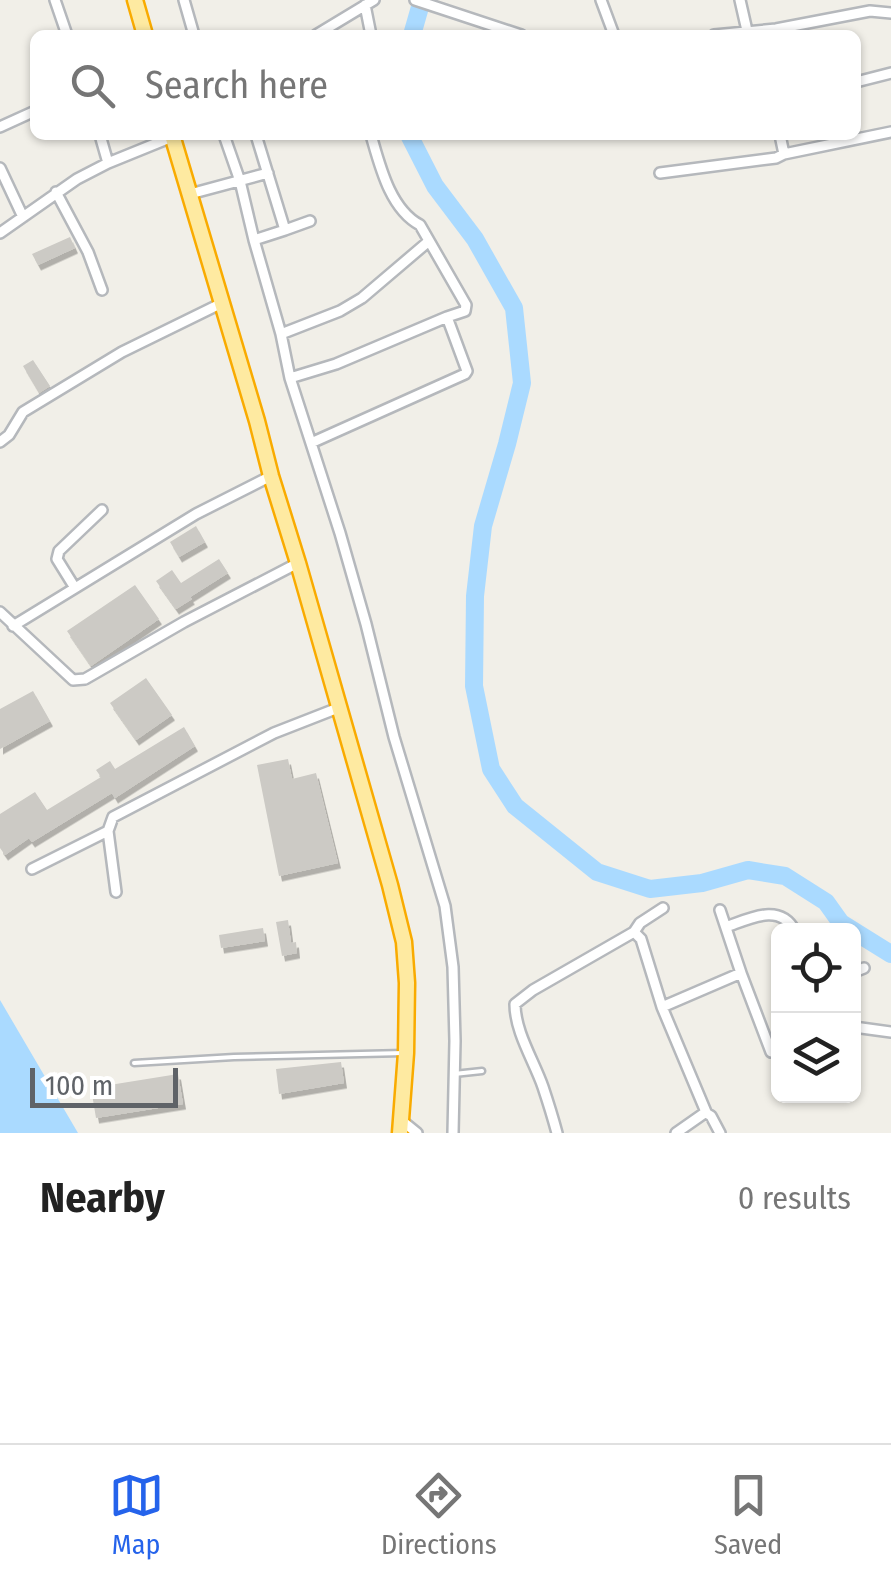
<!DOCTYPE html>
<style>
body{margin:0;font-family:"Fira Sans Condensed",sans-serif;background:#f6f6f6;color:#222}
.controls{position:absolute;right:30px;bottom:30px;display:grid;overflow:hidden;border-radius:15px;box-shadow:0 2px 8px #0004}
.controls button{width:90px;height:90px;display:grid;place-items:center;padding:0;border:0;border-bottom:2px solid #e0e0e0;background:#fff;color:#222;font:50px sans-serif}
.scale{position:absolute;left:30px;bottom:25px;width:148px;box-sizing:border-box;padding-left:10px;border:5px solid #5f6368;border-top:0;font-size:28px;line-height:35px;white-space:nowrap;color:#5f6368;-webkit-text-stroke:8px #fff;paint-order:stroke}
.list{margin:0;padding:0;list-style:none}
h2{display:flex;justify-content:space-between;align-items:center;height:130px;margin:0;padding:0 40px;font-size:42px}
h2 small{font-size:32px;font-weight:400;color:#767676}
.icon{flex:none;width:55px;height:55px;fill:none;stroke:currentColor;stroke-width:2;stroke-linecap:round;stroke-linejoin:round}
.map{position:relative;flex:none;width:891px;height:1133px;overflow:hidden}
.search{position:absolute;background:#fff;box-shadow:0 2px 8px #0004;left:30px;right:30px;top:30px;height:110px;display:flex;align-items:center;gap:25px;box-sizing:border-box;padding:0 35px;border-radius:15px;color:#767676;font-size:38px}
.sheet{height:310px;background:#fff}
nav{display:flex;justify-content:space-around;align-items:center;box-sizing:border-box;height:140px;border-top:2px solid #e0e0e0;background:#fff;font-size:28px;color:#767676}
nav a{display:grid;justify-items:center;gap:5px}
nav .on{color:#2563eb}
.map>svg:first-child{display:block}
</style>
<div class="map">
<svg width="891" height="1133" viewBox="0 0 891 1133">
<defs>
<filter id="shadow"><feDropShadow dx="3" dy="5.5" stdDeviation="0" flood-color="#0004"/></filter>
</defs>
<rect width="100%" height="100%" fill="#f1efe8"/>
<path fill="#aadaff" d="M0,1000l78,133h-78z"/>
<g fill="none" stroke-linecap="round" stroke-linejoin="round">
<path stroke="#aadaff" stroke-width="18" d="M412,35l10,-35
M409,135l26,51 40,53 39,69 8,75 -15,61 -24,82 -8,70 -1,90 17,83 24,37 82,66 53,17 52,-6 46,-13 37,6 41,26 15,21 50,31"/>
</g>
<path fill="#cccac5" filter="url(#shadow)" d="M70,237l5,11 -37,17 -6,-11z
M33,360l17,26 -11,7 -16,-27z
M196,526l9,16 -26,15 -9,-15z
M219,559l9,14 -38,24 2,2 -16,10 -20,-28 16,-11 9,13z
M135,585l24,34 -68,47 -24,-35z
M146,678l26,37 -36,25 -26,-37z
M33,691l17,30 -50,28v-40z
M184,727l11,19 -80,52 -3,-5 -80,49 -3,-4 -24,17 -5,-7v-34l35,-22 12,18 54,-33 -5,-7 14,-9 5,8z
M288,759l4,20 24,-6 22,90 -59,13 -22,-111z
M288,920l3,23 5,-1 1,11 -15,3 -6,-34z
M263,928l2,13 -44,7 -2,-13z
M341,1062l3,21 -65,11 -3,-25z
M178,1074l5,30 -87,14 -5,-30z"/>
<g fill="none" stroke-linecap="round" stroke-linejoin="round">
<defs>
<path id="service" d="M134,1063l100,-6 170,-4
M454,1074l28,-3"/>
<path id="minor" d="M55,0l12,35
M184,0l10,35
M415,0l106,35
M601,0l13,35
M740,0l8,35
M365,5l6,30
M316,35l58,-35
M714,35l62,-6 94,-18 21,2
M856,82l35,-9
M0,127l35,-16
M100,135l8,28
M224,135l16,46 14,59 27,94 9,44 50,155 26,91 28,113 51,169 8,61 2,74 -2,92
M256,135l29,95 25,-9
M371,135c9,31 19,74 49,90l46,80 -1,6 -18,6
M780,135l4,19
M0,168l23,49
M660,173l116,-15 8,-4 107,-22
M56,192l32,60 14,38
M190,194l78,-21
M0,233l77,-54 31,-16 64,-26
M254,240l31,-10
M281,334l59,-23 22,-13 67,-57
M290,378l46,-14 111,-47 20,54 -2,3 -154,69
M0,442l9,-7 14,-23 99,-60 100,-49
M75,588l-18,-29 2,-8 43,-41
M0,612l73,68 12,-1 99,-57 114,-59
M13,626l183,-112 75,-38
M32,869l76,-38
M116,892l-8,-61 5,-14 161,-84 64,-25
M720,910l21,63
M726,927c23,-8 54,-25 69,4
M634,932l7,7 21,68 44,105 -30,21
M854,972l10,-4
M662,1007l79,-34 30,79
M854,1027l37,5
M706,1113l5,3 9,17
M401,1120l16,13
M557,1133c-4,-15 -9,-31 -14,-46 -9,-26 -28,-55 -28,-83l18,-14 101,-58 6,-9 23,-15"/>
<path id="trunk" d="M135,0l10,35
M172,135l85,286 14,55 27,87 92,322 14,57 3,41 -1,70 -6,80"/>
</defs>
<use href="#service" stroke="#b5b8bc" stroke-width="9"/>
<use href="#minor" stroke="#b5b8bc" stroke-width="14"/>
<use href="#trunk" stroke="#f9ab00" stroke-width="19"/>
<use href="#service" stroke="#fff" stroke-width="4"/>
<use href="#minor" stroke="#fff" stroke-width="9"/>
<use href="#trunk" stroke="#feeaa1" stroke-width="14"/>
</g>
</svg>
<div class="controls">
<button><svg class="icon" aria-label="locate" viewBox="0 0 24 24"><circle cx="12" cy="12" r="6"/><path d="M12 2v4M12 18v4M2 12h4M18 12h4"/></svg></button>
<button><svg class="icon" aria-label="layers" viewBox="0 0 24 24"><path d="M12 4l9 5-9 5-9-5zM3 14l9 5 9-5"/></svg></button>
</div>
<div class="scale">100 m</div>
<div class="search"><svg class="icon" aria-label="search" viewBox="0 0 24 24"><circle cx="10" cy="10" r="6"/><path d="M15 15l6 6"/></svg>Search here</div>
</div>
<section class="sheet">
<h2>Nearby<small>0 results</small></h2>
<ul class="list">
</ul>
</section>
<nav>
<a class="on"><svg class="icon" aria-label="map" viewBox="0 0 24 24"><path d="M3 6l6-2 6 2 6-2v14l-6 2-6-2-6 2zM9 4v14M15 6v14"/></svg>Map</a>
<a><svg class="icon" aria-label="directions" viewBox="0 0 24 24"><path d="M12 3l9 9-9 9-9-9zM9 14v-3h6M13 9l2 2-2 2"/></svg>Directions</a>
<a><svg class="icon" aria-label="saved" viewBox="0 0 24 24"><path d="M7 4h10v16l-5-4-5 4z"/></svg>Saved</a>
</nav>
